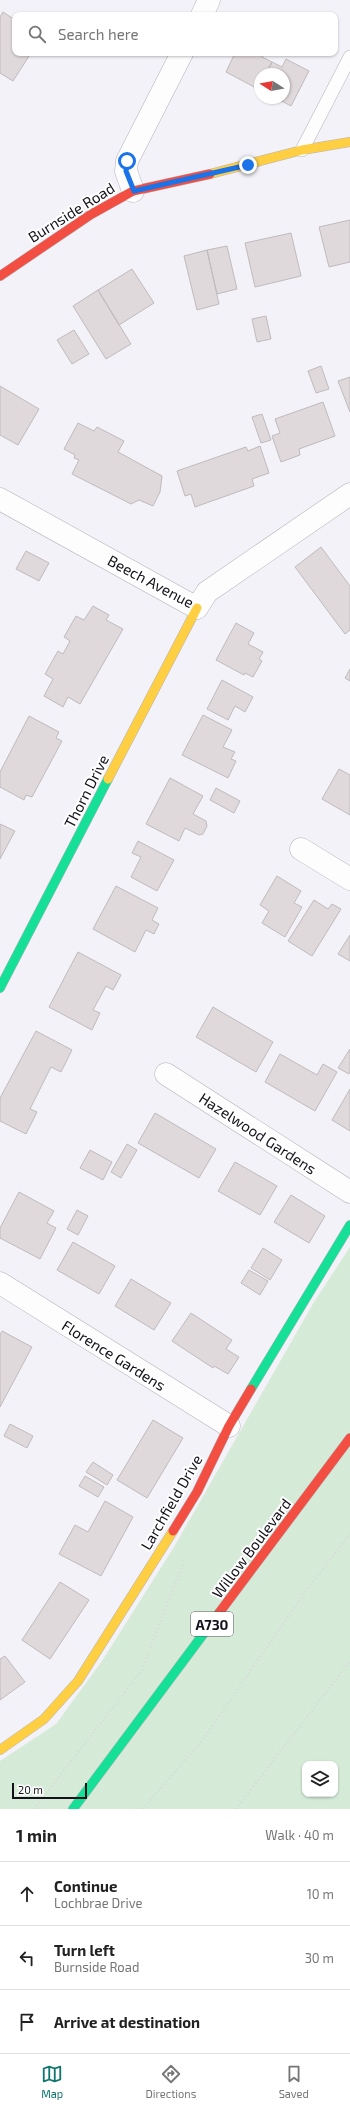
<!DOCTYPE html>
<meta charset="utf-8">
<style>
body{margin:0;font-family:"Exo 2",sans-serif;background:#f2f2f2;color:#222}
.controls{position:absolute;right:12px;bottom:12px;display:grid;overflow:hidden;border-radius:8px;box-shadow:0 1px 3px #0004}
.controls button{width:36px;height:36px;display:grid;place-items:center;padding:0;border:0;border-bottom:1px solid #e0e0e0;background:#fff;color:#222;font:20px sans-serif}
.compass{position:absolute;left:254px;top:68px;width:36px;height:36px;border-radius:50%;background:#fff;box-shadow:0 1px 3px #0004;rotate:281deg}
.scale{position:absolute;left:12px;bottom:10px;width:75px;box-sizing:border-box;padding-left:4px;border:2px solid #14111b;border-top:0;font-size:11px;line-height:14px;white-space:nowrap;color:#14111b;-webkit-text-stroke:3px #fefffe;paint-order:stroke}
.stop{position:absolute;width:12px;height:12px;margin:-9px;border:3px solid #1a73e8;border-radius:50%;background:#fff}
.stop.end{background:#1a73e8;border-color:#fff;box-shadow:0 1px 4px #0008}
.list{margin:0;padding:0;list-style:none}
h2{display:flex;justify-content:space-between;align-items:center;height:52px;margin:0;padding:0 16px;font-size:17px}
h2 small{font-size:13px;font-weight:400;color:#767676}
.list li{display:grid;grid-template-columns:26px 1fr auto;gap:12px;align-items:center;box-sizing:border-box;height:64px;padding:0 16px;border-top:1px solid #e0e0e0}
.list b{display:block;font-size:15px;white-space:nowrap}
.list p{margin:0;font-size:13px;white-space:nowrap;color:#767676}
.list em{font-size:13px;font-style:normal;color:#767676}
.icon{flex:none;width:22px;height:22px;fill:none;stroke:currentColor;stroke-width:2;stroke-linecap:round;stroke-linejoin:round}
.map{position:relative;flex:none;width:350px;height:1809px;overflow:hidden}
.search{position:absolute;background:#fff;box-shadow:0 1px 3px #0004;left:12px;right:12px;top:12px;height:44px;display:flex;align-items:center;gap:10px;box-sizing:border-box;padding:0 14px;border-radius:8px;color:#767676;font-size:15px}
.sheet{height:244px;background:#fff}
nav{display:flex;justify-content:space-around;align-items:center;box-sizing:border-box;height:56px;border-top:1px solid #e0e0e0;background:#fff;font-size:11px;color:#767676}
nav a{display:grid;justify-items:center;gap:2px}
nav .on{color:#0f766e}
.map>svg:first-child{display:block}
</style>
<div class="map">
<svg width="350" height="1809" viewBox="0 0 350 1809">
<rect width="100%" height="100%" fill="#f3f2f8"/>
<path fill="#d5ebd8" fill-rule="evenodd" d="M350,1247v562h-350v-48l56,-37 46,-63 72,-114 140,-245zM305,1764h30v30h-30z"/>
<path fill="#e0d9db" stroke="#c0babc" d="M3,12l12,8v33h16l-18,28 -13,-8v-56z
M235,53h30l-3,4 10,5 -6,12h-6l-2,15 -32,-17z
M286,59l23,12 -18,35 -15,-8h8v-24h-18l6,-12 10,5z
M350,220v42l-21,5 -10,-40z
M291,233l10,43 -46,11 -10,-44z
M227,246l10,43 -20,5 -10,-44z
M207,250l12,54 -22,6 -13,-54z
M132,269l22,34 -35,22 -21,-35z
M98,290l33,54 -25,15 -33,-53z
M266,316l5,23 -14,3 -5,-23z
M74,330l15,24 -17,10 -15,-24z
M321,366l8,23 -13,4 -8,-22z
M350,377v35l-12,-31z
M0,386l39,23 -21,36 -18,-10z
M323,402l12,34 -36,13 1,6 -19,7 -9,-26 8,-3 -5,-14z
M262,414l9,26 -10,3 -9,-26z
M78,423l16,8 3,-4 27,14 -6,11 44,24 -2,16 -7,14 -14,-6 -8,4 -59,-30 7,-14 -5,-2 1,-3 -11,-6z
M260,446l9,27 -17,6 2,7 -59,21 -4,-13 -6,2 -8,-25 69,-24 2,4z
M321,547l29,39v44l-5,4 -50,-67z
M26,551l23,12 -10,18 -23,-12z
M93,606l16,9 -3,5 17,9 -43,75 -12,-7 -5,10 -19,-11 9,-17 -8,-5 13,-23 5,3 7,-13 -6,-4 12,-21 8,4z
M236,623l18,10 -6,11 15,8 -4,7 3,2 -9,16 -8,-4 -1,2 -28,-15z
M350,669v12l-5,-3z
M222,680l31,17 -8,15 -10,-6 -7,14 -21,-11z
M203,715l29,15 -9,17 12,5 -4,7 5,2 -8,17 -46,-23z
M29,716l30,16 -3,6 6,3 -30,56 -6,-2 -2,5 -24,-13v-15z
M339,769l11,6v40l-28,-16z
M170,778l33,18 -10,18 13,7 1,5 -4,8 -4,1 -14,-7 -6,13 -33,-17z
M216,788l24,13 -6,12 -24,-13z
M0,824l15,7 -15,28z
M138,841l36,19 -17,31 -26,-14 10,-20 -9,-4z
M277,876l24,15 -7,12 8,4 -17,30 -23,-14 7,-12 -9,-6z
M116,886l42,22 -6,12 7,4 -5,10 -8,-4 -11,22 -42,-23z
M314,900l14,9 4,-5 9,5 -29,47 -24,-15z
M350,935v26l-12,-7z
M78,952l43,23 -8,15 -7,-4 -13,24 7,3 -8,17 -43,-23z
M213,1007l60,35 -17,30 -60,-35z
M36,1031l36,19 -11,22 -10,-5 -21,42 7,3 -11,22 -26,-13v-23z
M350,1049v23l-1,2 -11,-6z
M280,1054l37,21 6,-11 14,8 -22,39 -50,-29z
M350,1089v42l-18,-11z
M155,1113l61,36 -17,29 -61,-35z
M127,1144l10,6 -16,28 -10,-6z
M90,1150l22,12 -9,18 -23,-12z
M235,1162l42,24 -17,29 -42,-24z
M19,1192l35,19 -7,12 9,5 -16,31 -40,-21v-10z
M291,1195l34,21 -16,27 -35,-21z
M77,1210l11,6 -10,19 -11,-6z
M73,1242l42,24 -16,28 -42,-24z
M263,1248l19,12 -12,20 -19,-12z
M249,1270l19,11 -8,14 -19,-12z
M131,1279l40,24 -17,27 -39,-24z
M191,1313l41,27 -6,9 13,8 -11,17 -14,-8 -1,2 -41,-27z
M2,1331l30,16 -32,60v-72z
M153,1420l30,18 -36,60 -30,-18z
M10,1424l23,12 -6,12 -23,-12z
M93,1462l20,13 -6,10 -21,-13z
M85,1476l19,11 -6,10 -19,-11z
M105,1501l28,16 -32,59 -42,-22 16,-29 13,7z
M60,1582l29,18 -39,59 -28,-19z
M5,1656l20,26 -25,18v-41z"/>
<g fill="none" stroke-linecap="round" stroke-linejoin="round">
<defs>
<path id="lane" d="M302,150l48,-93"/>
<path id="street" d="M202,15l7,-15
M133,191l-7,-20 1,-10 55,-108
M0,499l197,109 10,-16 143,-98
M301,849l49,30
M166,1074l184,118
M0,1283l229,143"/>
<path id="fast" d="M0,988l108,-209
M251,1389l99,-164
M73,1809l146,-196"/>
<path id="slow" d="M210,174l92,-24 48,-8
M108,779l89,-171
M0,1750l44,-31 34,-38 95,-150"/>
<path id="jam" d="M0,276l90,-61 43,-24 77,-17
M173,1531l24,-39 32,-66 22,-37
M219,1613l131,-175"/>
</defs>
<use href="#lane" stroke="#b4b2ba" stroke-width="14"/>
<use href="#street" stroke="#b4b2ba" stroke-width="23"/>
<use href="#fast" stroke="#b4b2ba" stroke-width="10"/>
<use href="#slow" stroke="#b4b2ba" stroke-width="10"/>
<use href="#jam" stroke="#b4b2ba" stroke-width="10"/>
<path stroke="#d9d8da" stroke-width="2.5" stroke-dasharray="1 3" stroke-linecap="butt" d="M34,1809l108,-139 42,-109
M143,1809l58,-67 107,-154 42,-54
M236,1809l114,-148"/>
<use href="#lane" stroke="#fdfdfe" stroke-width="13"/>
<use href="#street" stroke="#fdfdfe" stroke-width="22"/>
<use href="#fast" stroke="#16e098" stroke-width="9"/>
<use href="#slow" stroke="#ffcf43" stroke-width="9"/>
<use href="#jam" stroke="#f24e42" stroke-width="9"/>
</g>
<g fill="none" stroke-linecap="round" stroke-linejoin="round">
<path stroke="#1a73e8" stroke-width="5" d="M127,161l-1,10 8,20 114,-26"/>
</g>
<g text-anchor="middle" dominant-baseline="central" stroke-width="4" stroke-linejoin="round" paint-order="stroke">
<rect fill="#fefffe" stroke="#5a585f" stroke-width="1" x="191" y="1612" width="42" height="24" rx="3"/>
<g font-size="14" font-weight="bold" fill="#14111b">
<text x="212" y="1624">A730</text>
</g>
<g font-size="15" fill="#14111b" stroke="#fefffe">
<text transform="translate(71 212) rotate(-32)">Burnside Road</text>
<text transform="translate(151 581) rotate(28)">Beech Avenue</text>
<text transform="translate(86 791) rotate(-63)">Thorn Drive</text>
<text transform="translate(258 1133) rotate(33)">Hazelwood Gardens</text>
<text transform="translate(114 1355) rotate(32)">Florence Gardens</text>
<text transform="translate(171 1502) rotate(-60)">Larchfield Drive</text>
<text transform="translate(251 1548) rotate(-53)">Willow Boulevard</text>
</g>
</g>
</svg>
<div class="controls">
<button><svg class="icon" aria-label="layers" viewBox="0 0 24 24"><path d="M12 4l9 5-9 5-9-5zM3 14l9 5 9-5"/></svg></button>
</div>
<svg class="compass" viewBox="-18 -18 36 36"><path d="M0-13l5 13h-10z" fill="#e53935"/><path d="M0 13l5-13h-10z" fill="#767676"/></svg>
<div class="scale">20 m</div>
<div class="stop" style="left:127px;top:161px"></div>
<div class="stop end" style="left:248px;top:165px"></div>
<div class="search"><svg class="icon" aria-label="search" viewBox="0 0 24 24"><circle cx="10" cy="10" r="6"/><path d="M15 15l6 6"/></svg>Search here</div>
</div>
<section class="sheet">
<h2>1 min<small>Walk · 40 m</small></h2>
<ul class="list">
<li><svg class="icon" aria-label="ahead" viewBox="0 0 24 24"><path d="M12 20V5M6 11l6-6 6 6"/></svg><div><b>Continue</b><p>Lochbrae Drive</p></div><em>10 m</em></li>
<li><svg class="icon" aria-label="left" viewBox="0 0 24 24"><path d="M17 20v-9H6M10 6l-5 5 5 5"/></svg><div><b>Turn left</b><p>Burnside Road</p></div><em>30 m</em></li>
<li><svg class="icon" aria-label="arrive" viewBox="0 0 24 24"><path d="M6 21V4h12l-3 4 3 4H6"/></svg><div><b>Arrive at destination</b></div></li>
</ul>
</section>
<nav>
<a class="on"><svg class="icon" aria-label="map" viewBox="0 0 24 24"><path d="M3 6l6-2 6 2 6-2v14l-6 2-6-2-6 2zM9 4v14M15 6v14"/></svg>Map</a>
<a><svg class="icon" aria-label="directions" viewBox="0 0 24 24"><path d="M12 3l9 9-9 9-9-9zM9 14v-3h6M13 9l2 2-2 2"/></svg>Directions</a>
<a><svg class="icon" aria-label="saved" viewBox="0 0 24 24"><path d="M7 4h10v16l-5-4-5 4z"/></svg>Saved</a>
</nav>
